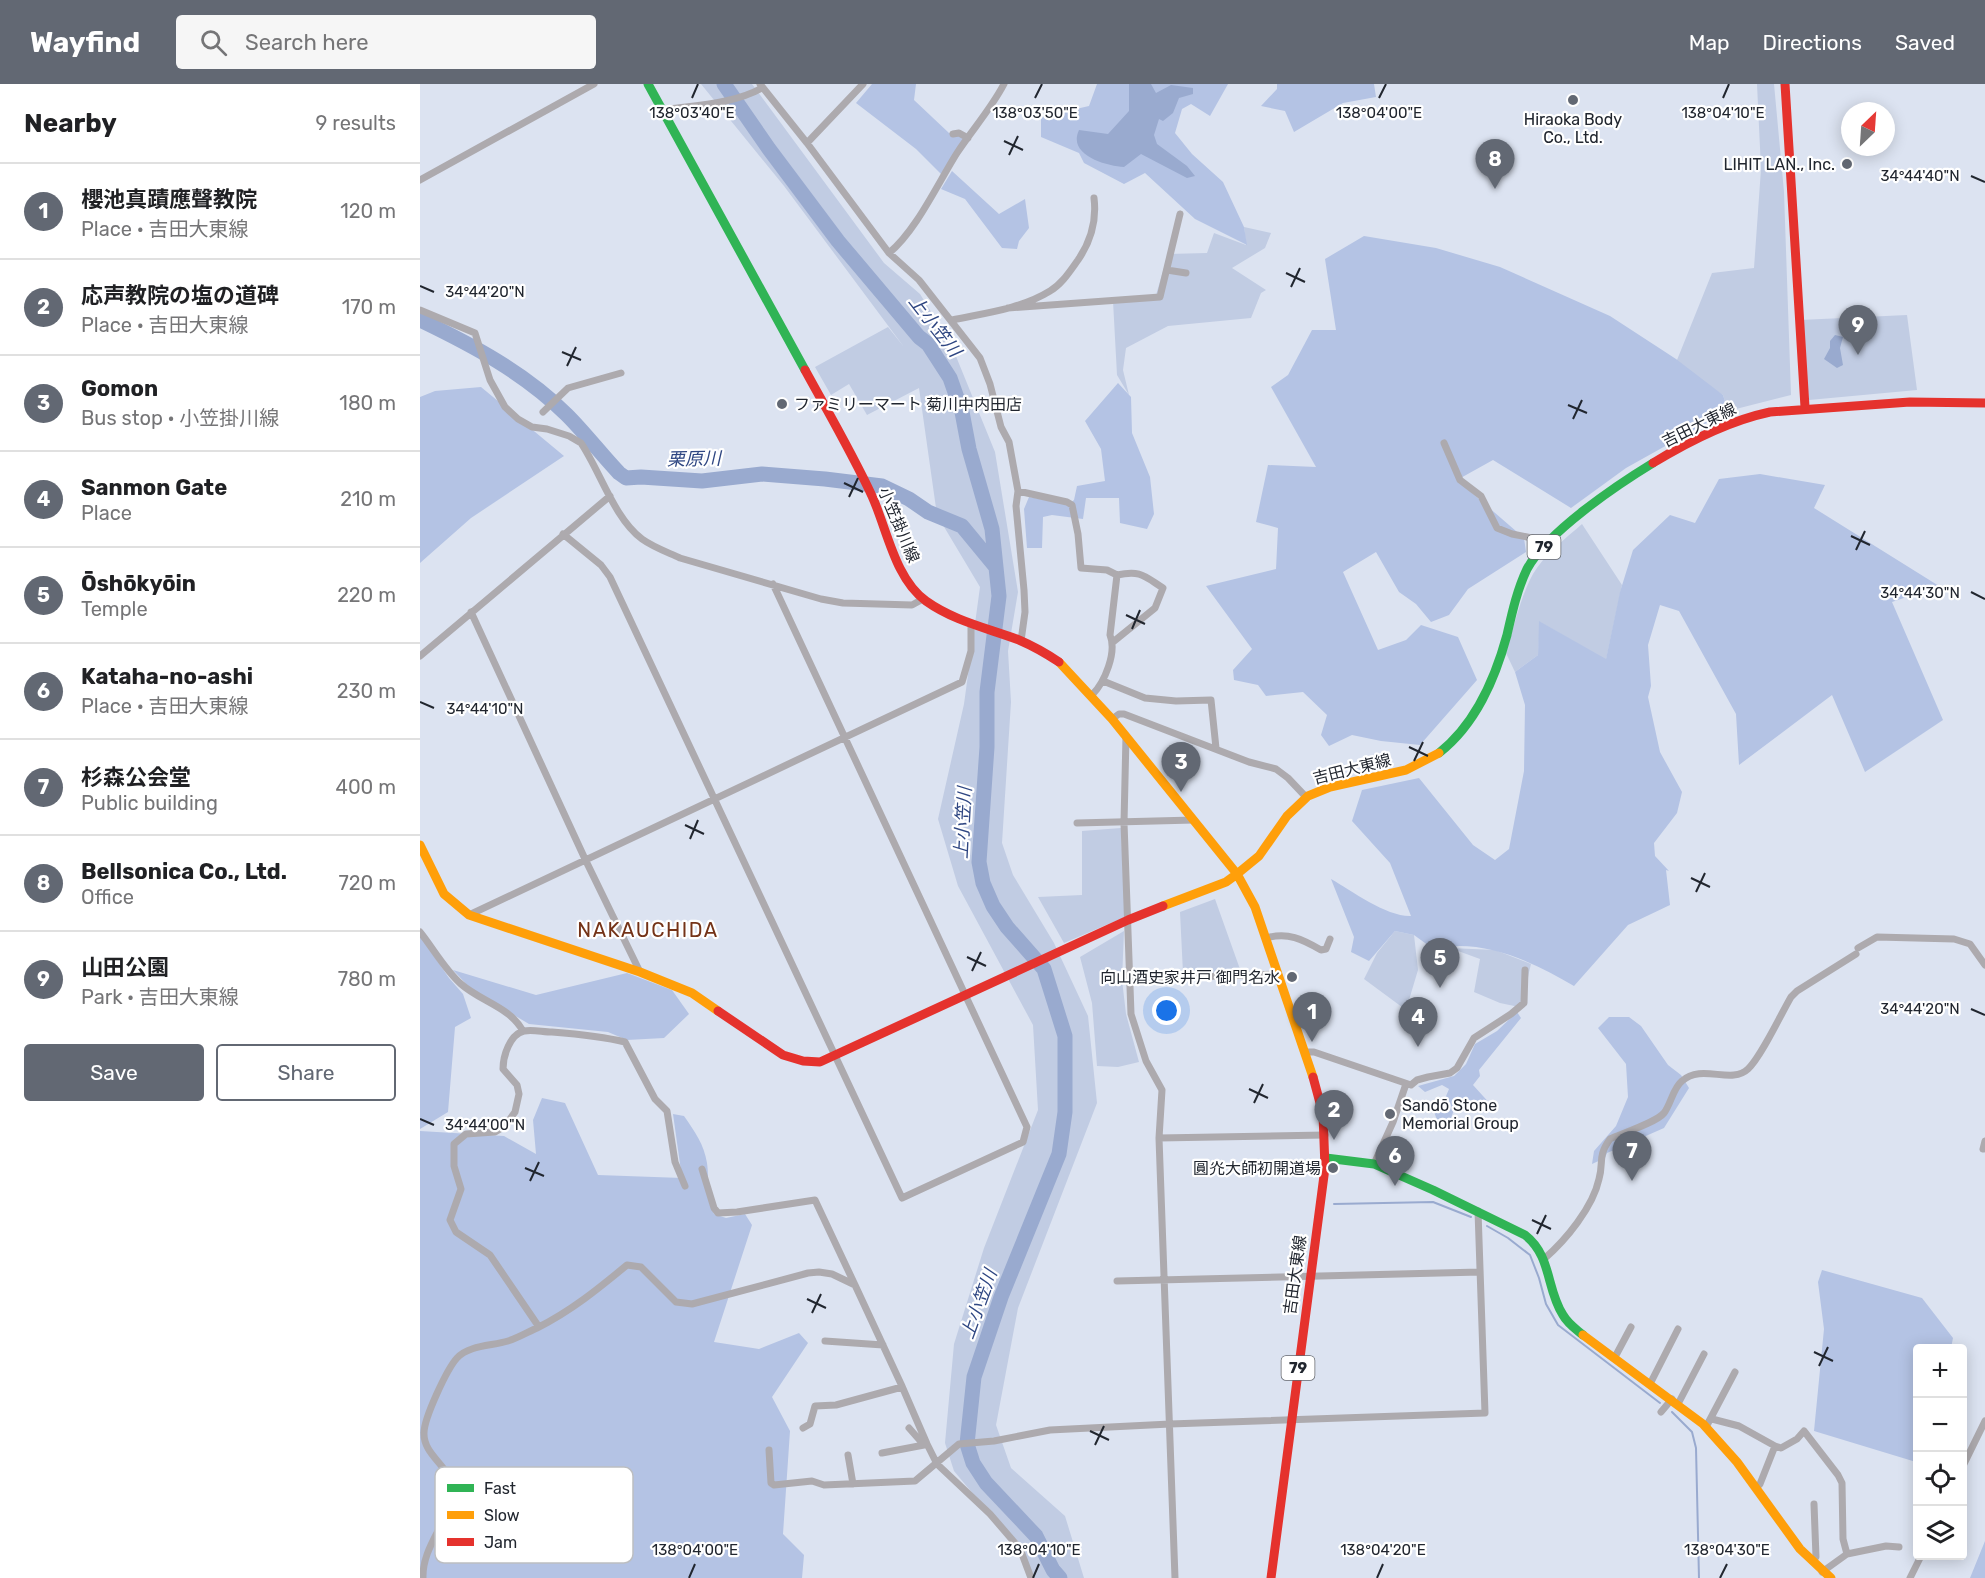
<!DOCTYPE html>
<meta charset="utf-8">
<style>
body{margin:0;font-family:Rubik,"Noto Sans JP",sans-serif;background:#f6f6f6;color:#202124}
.controls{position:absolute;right:18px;bottom:18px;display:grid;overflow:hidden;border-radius:6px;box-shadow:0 3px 15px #0003}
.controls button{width:54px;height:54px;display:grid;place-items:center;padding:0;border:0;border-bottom:2px solid #e0e0e0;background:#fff;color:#202124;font:30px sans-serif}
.compass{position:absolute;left:1421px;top:18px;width:54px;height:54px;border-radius:50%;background:#fff;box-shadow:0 3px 15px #0003;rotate:25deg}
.you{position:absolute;left:747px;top:927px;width:21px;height:21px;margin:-15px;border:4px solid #fff;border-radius:50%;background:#1a73e8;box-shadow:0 0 0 9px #1a73e833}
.badge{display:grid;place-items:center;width:39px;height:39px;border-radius:50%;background:#626873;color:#fff;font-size:20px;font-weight:700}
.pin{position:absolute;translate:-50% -50px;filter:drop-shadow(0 2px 3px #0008)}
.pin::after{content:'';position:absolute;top:32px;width:21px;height:18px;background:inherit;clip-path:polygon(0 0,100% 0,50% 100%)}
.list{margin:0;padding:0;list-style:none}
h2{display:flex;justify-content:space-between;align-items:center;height:78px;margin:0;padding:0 24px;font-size:26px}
h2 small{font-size:20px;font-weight:400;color:#757577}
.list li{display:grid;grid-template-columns:39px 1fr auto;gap:18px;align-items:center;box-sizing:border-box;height:96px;padding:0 24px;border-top:2px solid #e0e0e0}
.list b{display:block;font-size:22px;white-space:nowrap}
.list p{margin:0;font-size:20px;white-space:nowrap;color:#757577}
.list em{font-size:20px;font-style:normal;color:#757577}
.actions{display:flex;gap:12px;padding:18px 24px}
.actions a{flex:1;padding:14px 0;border:2px solid #626873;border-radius:6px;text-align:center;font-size:21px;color:#626873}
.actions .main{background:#626873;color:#fff}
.icon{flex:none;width:33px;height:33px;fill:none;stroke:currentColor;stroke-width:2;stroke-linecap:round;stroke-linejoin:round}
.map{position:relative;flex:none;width:1565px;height:1494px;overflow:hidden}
header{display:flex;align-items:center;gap:36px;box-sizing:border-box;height:84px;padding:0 30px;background:#626873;color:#fff}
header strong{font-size:28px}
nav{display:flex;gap:33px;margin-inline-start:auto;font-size:21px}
.search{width:420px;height:54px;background:#f6f6f6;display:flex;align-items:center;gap:15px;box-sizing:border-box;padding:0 21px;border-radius:6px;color:#757577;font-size:22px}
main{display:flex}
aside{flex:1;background:#fff}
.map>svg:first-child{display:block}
</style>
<header>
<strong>Wayfind</strong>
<div class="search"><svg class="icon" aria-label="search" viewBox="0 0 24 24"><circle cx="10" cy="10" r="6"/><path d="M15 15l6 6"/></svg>Search here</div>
<nav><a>Map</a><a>Directions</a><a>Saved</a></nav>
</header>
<main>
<aside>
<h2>Nearby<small>9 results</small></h2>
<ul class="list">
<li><span class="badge">1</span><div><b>櫻池真蹟應聲教院</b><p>Place · 吉田大東線</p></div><em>120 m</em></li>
<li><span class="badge">2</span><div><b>応声教院の塩の道碑</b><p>Place · 吉田大東線</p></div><em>170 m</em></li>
<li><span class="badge">3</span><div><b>Gomon</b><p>Bus stop · 小笠掛川線</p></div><em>180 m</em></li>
<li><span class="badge">4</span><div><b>Sanmon Gate</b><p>Place</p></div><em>210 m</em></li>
<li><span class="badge">5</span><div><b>Ōshōkyōin</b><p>Temple</p></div><em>220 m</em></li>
<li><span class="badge">6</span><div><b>Kataha-no-ashi</b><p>Place · 吉田大東線</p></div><em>230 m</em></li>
<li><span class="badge">7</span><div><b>杉森公会堂</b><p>Public building</p></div><em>400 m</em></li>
<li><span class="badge">8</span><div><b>Bellsonica Co., Ltd.</b><p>Office</p></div><em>720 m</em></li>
<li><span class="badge">9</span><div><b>山田公園</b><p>Park · 吉田大東線</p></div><em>780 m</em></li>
</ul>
<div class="actions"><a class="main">Save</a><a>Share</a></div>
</aside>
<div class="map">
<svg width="1565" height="1494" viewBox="0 0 1565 1494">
<rect width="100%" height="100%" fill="#dce3f1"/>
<path fill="#c1cce3" d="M281,0h51l132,179 36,31 31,50 44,108 23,140 -10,59 3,51 -9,141 11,32 41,68 34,73 9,87 -79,205 -22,117 15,43 54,48 19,62h-53l-11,-28 -66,-79 -9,-28 9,-99 30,-96 54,-138 -5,-85 -75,-139 -20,-67 26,-115 16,-117 -43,-72 -18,-127 -52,27 -18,-31 -18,11 -16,-28 73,-40 16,20 -120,-161z
M1337,0h17l10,108 7,203 -63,16 -5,-16 -48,-30 37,-92 42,-5 7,-99z
M824,143l27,6 -6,15 -33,20 34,22 -5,3 -10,25 -83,8 -42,22 -3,22 6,25 -12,-20 -4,-74 43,-6 12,-41 39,-1 7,-20 32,12z
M1487,231l10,75 -108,10 -9,-80z
M1162,440l40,61 -16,75 -66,-38 -2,33 -23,17 -9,-19c8,-26 14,-55 27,-79 12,-20 32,-35 49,-50z
M701,744l4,89 -61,26 -26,-46 44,-2v-64z
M795,815l26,73 -58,1 -3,-61z
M704,847l-2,49 4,34 13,48 -21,5 -21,-1 -5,-63 -12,-46z
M975,847l19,4 4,35 -12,40 -42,-31 13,-26z
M1030,864l45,2 36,14c-4,14 -4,30 -12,43l-19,-4 -26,-11 6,-33z"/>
<path fill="#b4c3e4" d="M452,0h44l-2,16 35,33 19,2 -27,39 -25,-25 -60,-46z
M677,0h131l-18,32 -19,-12 -9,5 -7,24 17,21 31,28 21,45 3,18 -52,-26 -50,-46 -21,11 -40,-21 -5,-10 -38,-16v-20l48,-11z
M857,0h97l2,13 -33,6 -49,29 -9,-21 -24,-5 16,-17z
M532,87l47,43 26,-15 4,29 -10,13 -2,8 -15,-1 -37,-49 -24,-10z
M944,152l72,12 64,19 110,49 66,43 47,36 5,16 -102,57 -55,40 -78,-48 -36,20 67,58 2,14 -58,37 -19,26 -18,7 -15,-18 -17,-12 -23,-40 -33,20 35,78 28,-10 15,-15 37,12 19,43 -57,65 -39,-4 -29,-6 -23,11 -8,-11 6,-20 -24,-23 -37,4 -8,-11 -24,-5 -1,-10 19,-21 -46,-63 70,-17 2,-41 -22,-6 12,-57 48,2 -45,-80 17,-12 24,-45h24l-11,-71z
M698,299l13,14 1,36 18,44 4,37 -7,15 -27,-6 -1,-25h-33l-3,21 -31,-4 -9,2 -1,31h-15l-3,-39 5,-12 40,7 5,-4 3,-14 28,-5 -4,-32 -16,-28z
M61,303l83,69 -93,62 -51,45v-166l15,-6z
M1340,390l65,11 -11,23 125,78 -47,16 51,118 -78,52 -33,-77 -93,70 -3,-51 -57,-103 -19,-6 -12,40 3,41 -3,11 12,55 22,40 -5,21 -23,30 1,13 14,15 -3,-1 4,35 -42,20 -54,61c-34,-20 -74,-40 -115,-40 -7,0 -16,4 -23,5l-22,-16 -19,-4 -26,30 -18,-9 3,-15 -23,-58c21,12 56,38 80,37l-21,-53 -38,-42 10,-31 57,-12 54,67 22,15 14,-11 15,-78 1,-66 -10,-33 23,-17 1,-34 67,38 14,-67 13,-42 37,-35 25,8 24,-44z
M0,852l29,42 14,16 8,24 -16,9 -7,85 -28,17z
M33,886l83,25 91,-22 45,17 17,24 -25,24 -37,2 -19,-8 -79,-8 -57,-34z
M1097,928l4,6 -42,52 1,6 -7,9 20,22 -4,4 -31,-13 -8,23 -13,-1 -4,-11 11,-8 5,-12 -7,-4 -17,7 -7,-6 36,-10 12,-12 9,-20 22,-13z
M1189,933h20l12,9 27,39 13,10 8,13 -25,40 -57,25 -2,5 -13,6 2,-13 22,-25 12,-29 -2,-33 -28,-36z
M122,1014l23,5 33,72 84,3 -9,-64 11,2c11,16 20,28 23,47 3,21 -3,30 7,51l12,4 19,-4 7,11 -38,117 45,7 40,-16 9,10 -36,54 18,34 -7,103 21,21 -2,23h-382v-447l84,5 32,18 -3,-34z
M1402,1186l100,28 31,40 -2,10h-33v111l-2,3 -102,-31 10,-102 -6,-47z
M1565,1457v37h-15z"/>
<path fill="#99aacf" d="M709,0h22l5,9 15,-8 22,3v6l-14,4 -6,15 -10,8 -4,-2 -5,16 3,9 30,22 8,10 -8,2 -46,-24 -17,13c-18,-1 -57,-12 -45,-37l29,4 21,-23z
M1415,251l8,2 -3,11 3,17 -6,3 -13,-9 6,-11v-7z"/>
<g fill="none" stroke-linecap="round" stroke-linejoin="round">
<path stroke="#99aacf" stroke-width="2" d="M914,1120l99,-2 38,15
M1067,1142l21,12 22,17 9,23 7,26 12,21 102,78
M1252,1328l20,20 4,16 3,130"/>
<path stroke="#99aacf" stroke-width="15" d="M304,0l45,65 69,92 81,96 9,7 22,34 12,34 7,37 23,80 7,67 -12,96v55l-8,115 4,21 10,23 14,21 37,42 21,67v76l-6,42 -58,143 -27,80 -7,67 6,19 13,20 50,53 17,34 7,8
M0,236c52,25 105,53 147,95 18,18 34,39 52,58l7,5 15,-1 61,4 60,-7 63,5 57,7 27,13 19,13 34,14 33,40"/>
<path stroke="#adaaae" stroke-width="7" d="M340,0l47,59 82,110 30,27 61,78 10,26 11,43 8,15 9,49 -2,15 8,84 1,22 -4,29
M244,29l6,-4c31,-4 65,-6 92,-21
M533,50l6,-1 9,5
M387,59l56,-59
M0,96l174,-96
M469,169c27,-22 49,-70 68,-100 15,-23 34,-44 47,-69
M747,186l19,3
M588,224l152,-11 20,-83
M0,226l55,23 15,47 15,27 13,12 14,8 15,2 22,7 12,7c19,28 33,75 61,96 11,8 25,13 38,19l141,41 22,4 69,2 11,-6
M532,236c33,-7 69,-11 98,-29 12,-7 20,-20 28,-31 13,-19 19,-38 16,-62
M123,328l25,-24 53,-15
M1024,359l16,37 21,16 16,32 15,6 25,5 6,9
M598,407l49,11 5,3 6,29 3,34 26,2 10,5 -7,60c7,17 -5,47 -18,60
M143,450l38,31 9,12 292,621 121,-56 4,-15 -254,-543
M51,528l114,247 55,113
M693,558l42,-34 8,-20c-19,-12 -22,-18 -46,-13
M0,572l190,-160
M683,597l42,17 31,3 35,-1 5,48
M692,635l7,-5h5l125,48 27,7 12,9 18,19
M706,652l-2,87 7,191 15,47 16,29 -3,48 16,440
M657,739l117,-3
M49,831l493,-233 9,-31v-27
M0,848c13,16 25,38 41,52 19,17 49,23 62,47
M846,854c22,-6 36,1 55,12l5,-1 4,-10
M1438,864l19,-11 77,2 16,5 15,21
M711,895l147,-5
M885,968h9l97,33 6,-5 11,-3 22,-4 7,-5 17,-30 37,-24 13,-11 1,-33
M739,1054l166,-3
M1563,1065l2,-8
M954,1080l19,-42 13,-38
M282,1085l12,39 4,5 19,-1 78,-12 40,85
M1124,1175c22,-19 49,-52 55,-80 5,-17 -2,-22 11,-40 11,-5 47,-17 54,-26 7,-9 9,-25 18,-32 20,-18 49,4 66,-12 13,-12 33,-55 43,-72l6,-6 59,-37
M697,1197l363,-9
M119,1243l-49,-72 -34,-23 -6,-12 11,-31 -7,-23v-22l12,-10 29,-2 10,-6 10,-14 4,-18 -2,-9 -14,-16c0,-13 7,-35 21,-38 8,-2 19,1 28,1 25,2 49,4 73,10l30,57 12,12 8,51 10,24
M405,1257l58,4
M1195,1273l16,-30
M1230,1300l28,-55
M1258,1320l26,-50
M1241,1328l11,-13
M1292,1335l27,7 36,20 -15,38 -4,4
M1286,1343l29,-55
M383,1344l7,-4 5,-18 21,-1 66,-18
M489,1344l15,17h1
M1355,1362l6,2 16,-9 7,-8 34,44 4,8 1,56 4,15 -25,18
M349,1366l2,33 3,2 38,-4 12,4 91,-4 44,-37 35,-3 56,-11 120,-6 315,-11 -7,-202
M462,1369l42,-8
M428,1371l5,29
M1542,1384l23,-47
M1427,1470l39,-8 13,1
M1392,1477l4,-4 -2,-53
M3,1494c-1,-32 26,-55 29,-85 3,-25 -29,-36 -28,-60 0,-15 23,-64 33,-75 12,-13 35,-12 51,-17 10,-3 20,-9 29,-13 34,-17 61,-39 90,-63l14,2 35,35 16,2 116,-31 11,-1 13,2 23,11 46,99 26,60 10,20 53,50 25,29 7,11 9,24
M1490,1494l11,-22"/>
<path stroke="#30b455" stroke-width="9" d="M228,0l157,286
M1019,669c37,-29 56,-74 68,-118 5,-22 10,-45 20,-66 20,-37 90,-84 126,-106
M906,1074l48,6 59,26 92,45c27,21 21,54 38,80 5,9 13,14 20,20"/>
<path stroke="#ff9f0a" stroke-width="9" d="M639,578l53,57 125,155 -11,8 -63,24
M0,761l24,49 25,21 171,57 52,21 26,18
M893,993l-58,-170 -18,-33 22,-18 28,-40 21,-20 22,-9 76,-17 33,-17
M1163,1251l120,89 34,38 63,87 31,29"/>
<path stroke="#e5322d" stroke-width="9" d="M1365,0l20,323
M385,286c23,42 47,83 67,126 15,33 23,83 54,105 28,20 61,27 93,39 14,6 28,14 40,22
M1233,379c36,-22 75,-42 117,-51l140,-10 75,1
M298,927l65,44 20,6 17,1 308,-142 35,-14
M851,1494l54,-410 -2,-54 -10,-37"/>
</g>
<path fill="none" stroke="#21262f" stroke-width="2" d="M272,14l6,-14M615,14l7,-14M959,14l7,-14M1303,14l6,-14M584,57l19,9M589,71l9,-19M1551,92l14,6M866,189l19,9M0,202l14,6M871,203l9,-19M142,268l19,8M147,282l9,-19M1148,321l19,8M1153,335l9,-19M424,399l19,9M429,413l9,-19M1431,452l19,9M1436,466l9,-19M1551,508l14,7M706,531l19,9M712,545l8,-19M0,618l14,6M989,663l19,9M994,677l9,-19M265,741l19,9M270,755l8,-19M1271,794l19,9M1276,808l9,-19M547,873l19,9M552,887l9,-19M1551,925l14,6M829,1005l19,9M834,1019l9,-19M0,1035l14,6M105,1084l19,8M110,1097l9,-19M1112,1136l19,9M1117,1150l9,-19M387,1215l19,9M392,1229l9,-19M1394,1268l19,9M1399,1282l9,-19M670,1347l19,9M675,1361l9,-19M269,1494l6,-14M613,1494l6,-14M957,1494l6,-14M1300,1494l7,-14"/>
<g fill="#626873" stroke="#fff" stroke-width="2">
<circle cx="1153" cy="16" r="6"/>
<circle cx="1427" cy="80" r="6"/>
<circle cx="362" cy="320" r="6"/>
<circle cx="872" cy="893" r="6"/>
<circle cx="970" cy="1030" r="6"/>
<circle cx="913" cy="1084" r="6"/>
</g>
<g text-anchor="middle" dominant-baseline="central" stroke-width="4.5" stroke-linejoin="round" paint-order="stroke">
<g fill="#fff" stroke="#64676d" stroke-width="1.5">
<rect x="1107.5" y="451" width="33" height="24" rx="4.5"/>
<rect x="861.5" y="1272" width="33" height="24" rx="4.5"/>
</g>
<g font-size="15" font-weight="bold" fill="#21262f">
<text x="1124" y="463">79</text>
<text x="878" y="1284">79</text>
</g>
<g font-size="16" fill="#21262f" stroke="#fff" text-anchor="end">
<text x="1153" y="35" text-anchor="middle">Hiraoka Body<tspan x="1153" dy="18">Co., Ltd.</tspan></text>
<text x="1415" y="80">LIHIT LAN., Inc.</text>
<text x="374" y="320" text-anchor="start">ファミリーマート 菊川中内田店</text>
<text x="860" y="893">向山酒史家井戸 御門名水</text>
<text x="982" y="1021" text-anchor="start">Sandō Stone<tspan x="982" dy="18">Memorial Group</tspan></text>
<text x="901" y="1084">圓灮大師初開道場</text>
</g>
<g font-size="16" fill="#21262f" stroke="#fff">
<text transform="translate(1279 341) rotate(-26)">吉田大東線</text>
<text transform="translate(479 441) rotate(67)">小笠掛川線</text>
<text transform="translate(932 685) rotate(-14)">吉田大東線</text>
<text transform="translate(875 1191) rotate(-82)">吉田大東線</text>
</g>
<g font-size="18" font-style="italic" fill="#2e4682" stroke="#fff">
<text transform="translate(515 242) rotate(52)">上小笠川</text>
<text transform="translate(274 375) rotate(-1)">栗原川</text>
<text transform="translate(543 739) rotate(-87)">上小笠川</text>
<text transform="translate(559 1220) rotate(-70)">上小笠川</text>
</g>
<g font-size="20" letter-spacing="1.5" fill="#743318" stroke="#fff">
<text x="228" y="846">NAKAUCHIDA</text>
</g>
</g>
<rect x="15" y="1383" width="198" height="96" rx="9" fill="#fff" stroke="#bcbec1" stroke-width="1.5"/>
<rect x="27" y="1400" width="27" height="8" fill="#30b455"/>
<rect x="27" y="1427" width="27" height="8" fill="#ff9f0a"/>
<rect x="27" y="1454" width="27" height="8" fill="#e5322d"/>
<g font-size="16" fill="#21262f">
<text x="64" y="1410">Fast</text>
<text x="64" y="1437">Slow</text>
<text x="64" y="1464">Jam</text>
</g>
<g font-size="15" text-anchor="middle" fill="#21262f" stroke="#fff" stroke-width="4.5" stroke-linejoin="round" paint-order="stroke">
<text x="272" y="34">138°03'40"E</text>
<text x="615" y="34">138°03'50"E</text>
<text x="959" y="34">138°04'00"E</text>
<text x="1303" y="34">138°04'10"E</text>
<text x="1500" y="97">34°44'40"N</text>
<text x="65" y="213">34°44'20"N</text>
<text x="1500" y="514">34°44'30"N</text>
<text x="65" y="630">34°44'10"N</text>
<text x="1500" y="930">34°44'20"N</text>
<text x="65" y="1046">34°44'00"N</text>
<text x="275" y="1471">138°04'00"E</text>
<text x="619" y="1471">138°04'10"E</text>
<text x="963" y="1471">138°04'20"E</text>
<text x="1307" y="1471">138°04'30"E</text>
</g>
</svg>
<div class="controls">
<button>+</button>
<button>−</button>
<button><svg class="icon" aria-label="locate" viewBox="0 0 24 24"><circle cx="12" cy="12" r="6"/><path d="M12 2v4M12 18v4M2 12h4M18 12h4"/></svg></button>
<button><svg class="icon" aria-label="layers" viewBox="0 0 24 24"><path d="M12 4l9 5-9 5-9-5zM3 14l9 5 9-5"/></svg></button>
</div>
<svg class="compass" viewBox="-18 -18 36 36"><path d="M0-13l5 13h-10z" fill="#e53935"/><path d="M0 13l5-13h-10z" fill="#757577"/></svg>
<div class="you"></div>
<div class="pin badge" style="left:892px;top:958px">1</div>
<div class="pin badge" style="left:914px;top:1056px">2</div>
<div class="pin badge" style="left:761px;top:708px">3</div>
<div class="pin badge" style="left:998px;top:963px">4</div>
<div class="pin badge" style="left:1020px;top:904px">5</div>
<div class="pin badge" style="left:975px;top:1102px">6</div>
<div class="pin badge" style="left:1212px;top:1097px">7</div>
<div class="pin badge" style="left:1075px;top:105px">8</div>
<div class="pin badge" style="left:1438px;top:271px">9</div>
</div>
</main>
